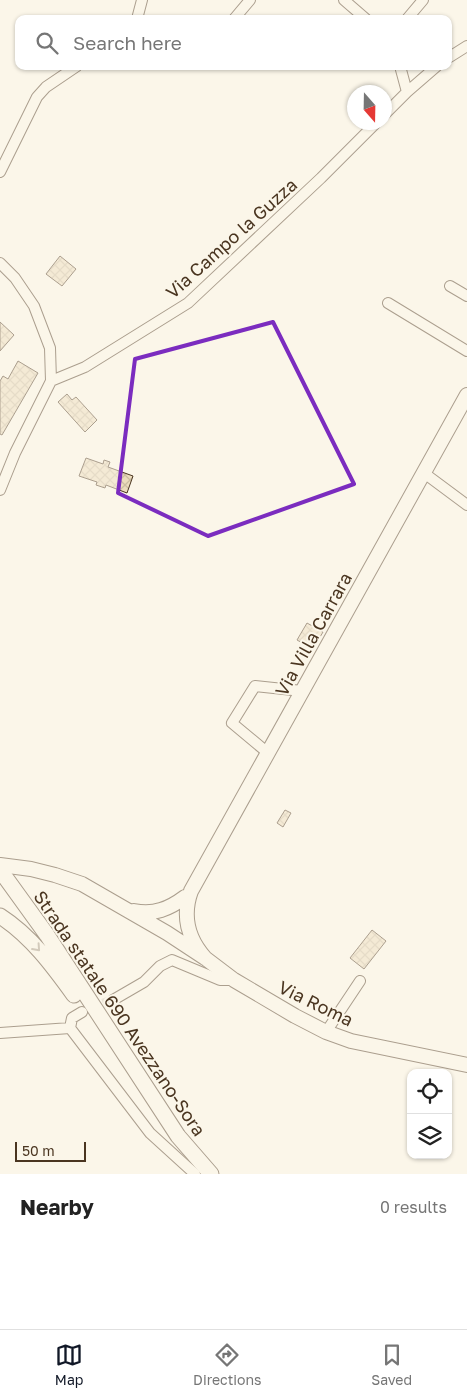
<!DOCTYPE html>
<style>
body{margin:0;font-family:"Golos Text",sans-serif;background:#f6f6f6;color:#222}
.controls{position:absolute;right:15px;bottom:15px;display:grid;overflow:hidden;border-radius:10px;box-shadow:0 1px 4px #0004}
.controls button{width:45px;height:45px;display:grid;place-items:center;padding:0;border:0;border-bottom:1px solid #e0e0e0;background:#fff;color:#222;font:25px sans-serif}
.compass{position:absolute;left:347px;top:85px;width:45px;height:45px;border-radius:50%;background:#fff;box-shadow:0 1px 4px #0004;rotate:160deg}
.scale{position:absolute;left:15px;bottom:12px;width:71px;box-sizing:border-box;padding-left:5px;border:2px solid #4a3520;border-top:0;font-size:14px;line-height:18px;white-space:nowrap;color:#4a3520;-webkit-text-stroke:4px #fbf6e9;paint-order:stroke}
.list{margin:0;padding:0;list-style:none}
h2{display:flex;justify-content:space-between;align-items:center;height:65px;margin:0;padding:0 20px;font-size:21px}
h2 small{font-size:16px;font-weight:400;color:#767676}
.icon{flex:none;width:28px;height:28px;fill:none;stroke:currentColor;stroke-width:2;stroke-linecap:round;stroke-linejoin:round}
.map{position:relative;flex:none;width:467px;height:1174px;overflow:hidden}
.search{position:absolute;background:#fff;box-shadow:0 1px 4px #0004;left:15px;right:15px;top:15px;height:55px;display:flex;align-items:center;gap:12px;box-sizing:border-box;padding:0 18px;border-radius:10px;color:#767676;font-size:19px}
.sheet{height:155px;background:#fff}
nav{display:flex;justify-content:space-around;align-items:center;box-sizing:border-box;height:70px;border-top:1px solid #e0e0e0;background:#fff;font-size:14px;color:#767676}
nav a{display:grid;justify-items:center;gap:2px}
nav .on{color:#111827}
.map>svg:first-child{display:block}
</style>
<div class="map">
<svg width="467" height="1174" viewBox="0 0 467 1174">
<defs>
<pattern id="building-cross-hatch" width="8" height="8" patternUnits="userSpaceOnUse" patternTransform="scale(1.25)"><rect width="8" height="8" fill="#ecdcbc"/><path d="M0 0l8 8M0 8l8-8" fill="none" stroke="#ccbda1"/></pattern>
</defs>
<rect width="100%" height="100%" fill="#fbf6e9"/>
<path fill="url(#building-cross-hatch)" stroke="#4a3520" d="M60,256l16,13 -14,17 -16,-12z
M0,322l14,13 -14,16z
M18,361l20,12 -36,62 -2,-1v-53l3,-5 5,3z
M67,394l5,6 4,-3 21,23 -12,12 -27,-30z
M86,458l17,6 1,-4 6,2 -2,5 25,9 -6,17 -21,-8 -1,3 -9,-3 1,-3 -18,-6z
M307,623l16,9 -10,17 -16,-9z
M285,810l6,3 -8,14 -6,-4z
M372,930l14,11 -22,28 -14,-11z"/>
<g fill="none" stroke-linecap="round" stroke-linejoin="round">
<path stroke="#d8cfc1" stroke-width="10" stroke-dasharray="10 5" stroke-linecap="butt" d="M89,1009l24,-9"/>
<defs>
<path id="minor" d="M344,0l22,19
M137,19l5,-19
M234,19l16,-19
M407,19l16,-19
M448,58l19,-12
M407,92l30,-26
M384,115l23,-23 -7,-26
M0,172l37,-75 9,-10 31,-21
M0,263l15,15 19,28 16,42 1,33 34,-14 103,-64 133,-125 56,-56
M450,286l17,10
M388,303l79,48
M424,473l43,32
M0,490l15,-37 36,-72
M268,753l-36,-30 23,-37 47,5
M113,1000l31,-18 16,-16 12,-6 48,20h14
M70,1028l80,105 45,41
M326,1032l34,-51
M0,1033l70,-5 2,-10 10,-6"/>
<path id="major" d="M0,865l31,4 24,6 27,9 85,49 38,25 29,22 61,36 31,16 25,9 116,24
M134,911c20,4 35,-2 51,-14
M205,958c-17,-19 -23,-42 -14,-67l276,-496"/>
<path id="highway" d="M0,870l47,65 131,201 33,38
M0,916c31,20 53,50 74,79"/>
</defs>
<use href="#minor" stroke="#4a3520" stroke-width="12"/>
<use href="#major" stroke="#4a3520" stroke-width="16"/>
<use href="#highway" stroke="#4a3520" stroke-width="17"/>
<use href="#minor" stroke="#fbf6e9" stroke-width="10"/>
<use href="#major" stroke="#fbf6e9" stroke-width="14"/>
<use href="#highway" stroke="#fbf6e9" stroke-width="15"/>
</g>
<defs><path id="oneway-chevron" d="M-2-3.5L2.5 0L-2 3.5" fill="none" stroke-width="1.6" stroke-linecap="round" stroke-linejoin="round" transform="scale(1.25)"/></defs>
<use stroke="#a29684" href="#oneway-chevron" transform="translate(37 948) rotate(48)"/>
<path d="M0 0H467V1174H0ZM273,322l81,162 -146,52 -90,-43 17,-134z" fill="#fbf6e9" fill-opacity=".55" fill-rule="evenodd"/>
<path fill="none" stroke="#7b2cbf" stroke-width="4" stroke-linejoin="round" d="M273,322l81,162 -146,52 -90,-43 17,-134z"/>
<g text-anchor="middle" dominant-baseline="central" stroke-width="4" stroke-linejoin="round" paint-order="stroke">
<g font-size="18" fill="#4a3520" stroke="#fbf6e9">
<text transform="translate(231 238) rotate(-42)">Via Campo la Guzza</text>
<text transform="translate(313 634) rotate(-61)">Via Villa Carrara</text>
<text transform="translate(316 1003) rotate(26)">Via Roma</text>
<text transform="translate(120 1013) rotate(56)">Strada statale 690 Avezzano-Sora</text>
</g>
</g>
</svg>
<div class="controls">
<button><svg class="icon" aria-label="locate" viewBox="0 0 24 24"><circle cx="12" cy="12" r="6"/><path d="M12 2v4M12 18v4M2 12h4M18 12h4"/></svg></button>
<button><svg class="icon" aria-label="layers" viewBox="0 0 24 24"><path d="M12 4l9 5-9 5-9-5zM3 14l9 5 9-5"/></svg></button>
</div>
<svg class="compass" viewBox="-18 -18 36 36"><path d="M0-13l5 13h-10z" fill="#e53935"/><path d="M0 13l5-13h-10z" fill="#767676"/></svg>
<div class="scale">50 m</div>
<div class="search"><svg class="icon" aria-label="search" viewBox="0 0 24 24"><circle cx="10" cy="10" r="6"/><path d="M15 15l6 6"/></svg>Search here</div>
</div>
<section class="sheet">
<h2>Nearby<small>0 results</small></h2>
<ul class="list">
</ul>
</section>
<nav>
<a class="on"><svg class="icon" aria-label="map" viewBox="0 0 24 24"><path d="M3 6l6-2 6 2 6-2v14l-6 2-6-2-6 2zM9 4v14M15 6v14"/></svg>Map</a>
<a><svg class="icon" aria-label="directions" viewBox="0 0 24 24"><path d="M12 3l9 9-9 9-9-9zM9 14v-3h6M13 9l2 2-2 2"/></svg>Directions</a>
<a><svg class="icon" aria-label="saved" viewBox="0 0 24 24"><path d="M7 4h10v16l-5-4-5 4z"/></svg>Saved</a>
</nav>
